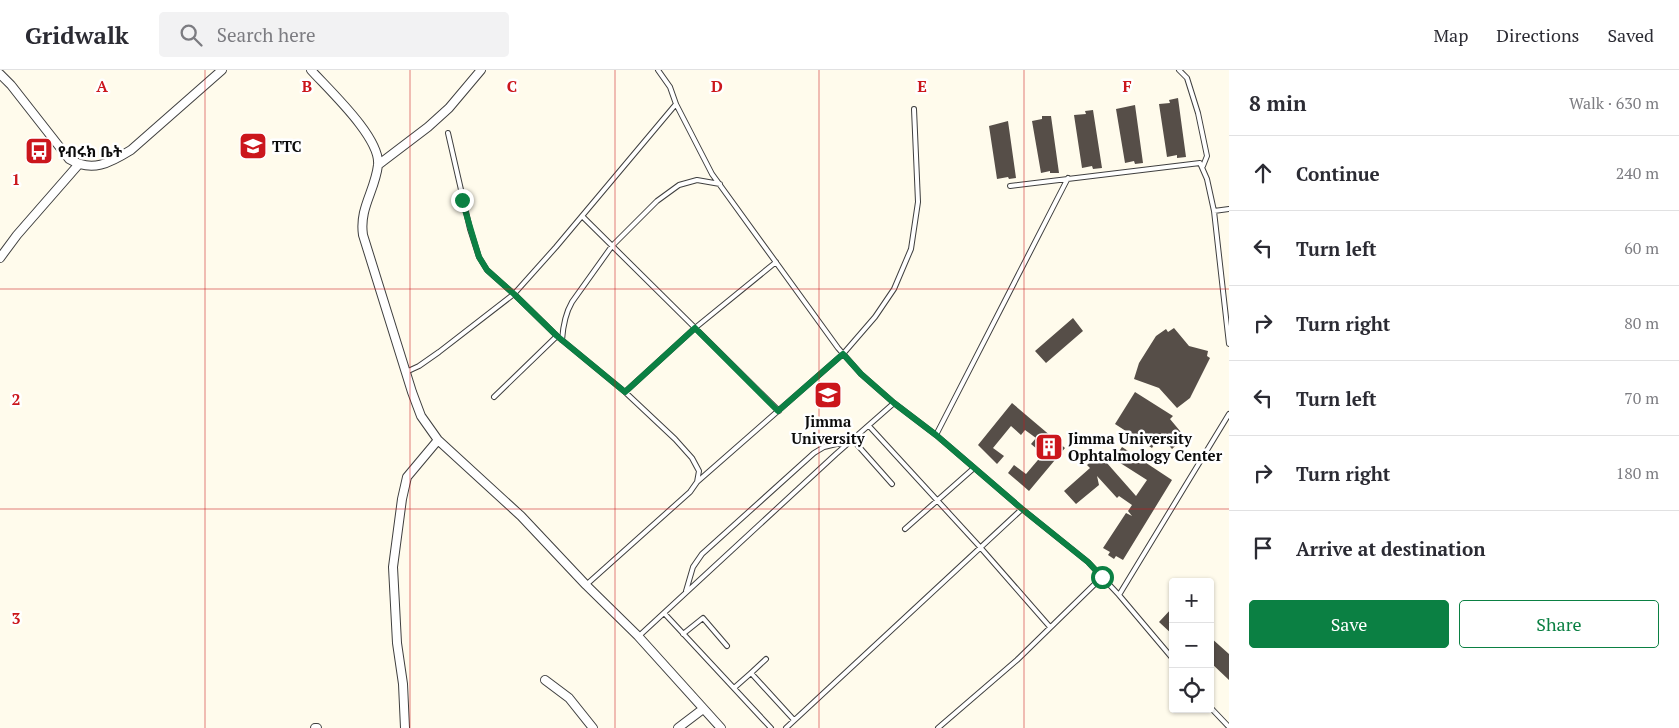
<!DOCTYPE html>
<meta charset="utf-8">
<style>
body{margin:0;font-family:"PT Serif","Noto Sans Ethiopic",serif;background:#f2f2f3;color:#2b2b33}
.controls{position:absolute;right:15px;bottom:15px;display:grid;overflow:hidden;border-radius:5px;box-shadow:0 1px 4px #0004}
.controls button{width:45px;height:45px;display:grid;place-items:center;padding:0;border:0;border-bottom:1px solid #e1e1e2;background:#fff;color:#2b2b33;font:25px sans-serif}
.stop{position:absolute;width:15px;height:15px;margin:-11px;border:4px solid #0b8043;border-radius:50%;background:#fff}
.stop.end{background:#0b8043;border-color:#fff;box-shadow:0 1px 5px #0008}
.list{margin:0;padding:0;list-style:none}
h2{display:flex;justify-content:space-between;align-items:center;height:65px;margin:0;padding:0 20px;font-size:21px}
h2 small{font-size:16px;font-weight:400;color:#7c7c81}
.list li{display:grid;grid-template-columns:32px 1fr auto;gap:15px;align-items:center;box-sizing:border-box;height:75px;padding:0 20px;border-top:1px solid #e1e1e2}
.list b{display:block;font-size:19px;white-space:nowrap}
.list em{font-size:16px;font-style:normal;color:#7c7c81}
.actions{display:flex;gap:10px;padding:15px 20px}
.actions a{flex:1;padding:11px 0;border:1px solid #0b8043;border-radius:5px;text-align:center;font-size:18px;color:#0b8043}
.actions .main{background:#0b8043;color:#fff}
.icon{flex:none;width:28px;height:28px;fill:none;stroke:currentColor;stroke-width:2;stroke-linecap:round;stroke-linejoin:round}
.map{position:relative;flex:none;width:1229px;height:658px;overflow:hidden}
header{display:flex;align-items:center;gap:30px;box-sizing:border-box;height:70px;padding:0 25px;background:#fff;border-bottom:1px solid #e1e1e2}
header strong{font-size:24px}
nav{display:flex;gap:28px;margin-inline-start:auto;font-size:18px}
.search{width:350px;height:45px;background:#f2f2f3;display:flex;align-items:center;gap:12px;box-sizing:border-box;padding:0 18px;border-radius:5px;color:#7c7c81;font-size:19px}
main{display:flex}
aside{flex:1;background:#fff}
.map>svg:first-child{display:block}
</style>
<header>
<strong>Gridwalk</strong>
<div class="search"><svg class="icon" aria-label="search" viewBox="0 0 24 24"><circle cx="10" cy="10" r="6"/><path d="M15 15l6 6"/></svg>Search here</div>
<nav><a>Map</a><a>Directions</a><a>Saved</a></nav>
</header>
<main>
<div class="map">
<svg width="1229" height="658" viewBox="0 0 1229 658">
<rect width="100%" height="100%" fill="#fffbec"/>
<path fill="#564e48" d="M1178,28l8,59 -9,1v-3l-10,2 -8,-53 11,-1 -1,-3z
M1135,35l8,58 -8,1 -1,-3 -9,2 -9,-54z
M1093,40l9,58 -9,1 -1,-3 -10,2 -8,-53 12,-1 -1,-3z
M1042,46h9l8,57h-9v-2l-9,2 -9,-52 10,-2z
M1008,51l8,57 -7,1 -1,-2 -11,2 -8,-53z
M1073,248l10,13 -37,32 -11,-12z
M1174,258l15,18 19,5 -1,5 3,2 -20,40 -13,10 -18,-20 -25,-9 5,-16 17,-27 10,-7 2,3z
M1135,322l38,24 -3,3 15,18 -13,12 -12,-14 -8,13 -37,-24z
M1012,333l53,45 -36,43 -21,-18 6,-8 12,9 17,-20 -12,-10 5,-6 -11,-8 -4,5 -10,-9 -18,22 11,8 -7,8 -19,-19z
M1122,377l50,33 -49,80 -7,-4 -2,3 -6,-4 2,-3 -7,-4 23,-35 6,3 -4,-5 4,-6 -13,-9 -2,2 -20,-22 2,9 -23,19 -12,-13 26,-23 -3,-3 12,-11 37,42 11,-16 -33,-21z
M1173,537v28l-14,-13z
M1210,567l19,17v26l-19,-18z"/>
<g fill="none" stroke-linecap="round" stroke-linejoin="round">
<defs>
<path id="lane" d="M658,0l12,17 6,17 36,70 126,174 23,26 33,29 42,32 86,74 66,53 31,33 54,64
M1179,0l8,8 11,35 9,43 -4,10
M448,63l22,96 9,28 8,13 27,24 43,42 68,56 50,47 17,19 7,13 -2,11 -7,10 -104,93
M1010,116l190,-23 7,16 7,32 15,133
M1214,141l15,-2
M582,146l197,195
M562,270c1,-14 3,-26 10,-38l40,-56 45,-45 22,-16 18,-5 23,4
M406,302l13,-6 20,-14 75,-58 42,-47 120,-143
M625,322l70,-64 81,-66
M494,327l63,-61
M869,356l111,121 70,80
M936,365l132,-257
M697,412l146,-128 32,-37 19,-28 17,-40 7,-47 -4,-93
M905,459l69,-61
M686,521l7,-24 9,-13 112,-101 10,-6 29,-7 39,44
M1119,525l110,-181
M664,543l107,115
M683,564l20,-16 24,28
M639,566l197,-182 58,-51
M751,603l15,-14
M734,618l17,-15 43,47
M1210,637l19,20
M786,658l236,-219
M938,658l79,-68 85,-83"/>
<path id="street" d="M311,0c18,20 70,68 67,95 -3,26 -19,43 -15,70l49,157 9,24 17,24 83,76 65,69 52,51 83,92
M0,4l11,11 58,74c23,14 41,4 62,-9l91,-80
M378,95l50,-38 21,-19 32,-38
M0,188l17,-23 62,-71
M545,610l24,18 24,30
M315,658h2
M405,658l-2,-44 -6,-41 -4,-76 9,-68 5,-22 31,-37
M678,658l25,-19"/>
</defs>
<use href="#lane" stroke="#3f3f3f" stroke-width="6"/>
<use href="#street" stroke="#3f3f3f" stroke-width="10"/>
<use href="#lane" stroke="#fff" stroke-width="4"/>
<use href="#street" stroke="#fff" stroke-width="8"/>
</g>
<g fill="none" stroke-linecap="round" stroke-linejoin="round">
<path stroke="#0b8043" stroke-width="6" d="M462,130l17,57 8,13 27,24 43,42 68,56 70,-64 83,83 65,-57 18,20 33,29 42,32 86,74 66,53 14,15"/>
</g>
<path fill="none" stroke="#cb161c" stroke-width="1" stroke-opacity="0.55" d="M205,0v658M410,0v658M615,0v658M819,0v658M1024,0v658M0,219h1229M0,439h1229"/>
<defs>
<symbol id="university-square" viewBox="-11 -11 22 22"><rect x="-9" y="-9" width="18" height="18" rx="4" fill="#cb161c" stroke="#fff"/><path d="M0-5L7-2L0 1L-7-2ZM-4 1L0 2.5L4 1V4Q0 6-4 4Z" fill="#fff"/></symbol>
<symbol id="bus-square" viewBox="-11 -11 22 22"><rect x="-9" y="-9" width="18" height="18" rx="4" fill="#cb161c" stroke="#fff"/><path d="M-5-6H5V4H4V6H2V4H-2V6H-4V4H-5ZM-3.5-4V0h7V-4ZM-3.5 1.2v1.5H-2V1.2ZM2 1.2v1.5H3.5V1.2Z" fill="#fff"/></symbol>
<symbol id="building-square" viewBox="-11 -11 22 22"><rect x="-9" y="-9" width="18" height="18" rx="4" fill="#cb161c" stroke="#fff"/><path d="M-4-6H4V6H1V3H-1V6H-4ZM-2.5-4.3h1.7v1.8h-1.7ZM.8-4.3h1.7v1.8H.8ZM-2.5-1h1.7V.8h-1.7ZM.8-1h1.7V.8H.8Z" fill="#fff"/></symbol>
</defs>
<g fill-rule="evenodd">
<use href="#university-square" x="237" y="60" width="32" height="32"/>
<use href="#bus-square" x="23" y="65" width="32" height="32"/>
<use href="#university-square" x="812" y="309" width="32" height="32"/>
<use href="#building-square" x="1033" y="361" width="32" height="32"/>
</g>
<g text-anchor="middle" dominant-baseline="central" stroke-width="5" stroke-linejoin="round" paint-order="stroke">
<g font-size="15" font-weight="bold" fill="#0c0c0c" stroke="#fff" text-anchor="start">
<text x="272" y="76">TTC</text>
<text x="58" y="81">የብሩክ ቤት</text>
<text x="828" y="351" text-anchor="middle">Jimma<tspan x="828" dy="17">University</tspan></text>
<text x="1068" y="368">Jimma University<tspan x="1068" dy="17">Ophtalmology Center</tspan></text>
</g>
</g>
<g font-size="16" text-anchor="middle" font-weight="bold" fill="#cb161c" stroke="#fff" stroke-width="5" stroke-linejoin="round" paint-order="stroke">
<text x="102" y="22">A</text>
<text x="307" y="22">B</text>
<text x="512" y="22">C</text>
<text x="717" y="22">D</text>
<text x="922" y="22">E</text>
<text x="1127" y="22">F</text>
<text x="16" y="115">1</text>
<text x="16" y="335">2</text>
<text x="16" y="554">3</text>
</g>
</svg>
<div class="controls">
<button>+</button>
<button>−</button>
<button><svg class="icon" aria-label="locate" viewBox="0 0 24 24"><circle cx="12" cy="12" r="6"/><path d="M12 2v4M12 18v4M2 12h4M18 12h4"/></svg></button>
</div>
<div class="stop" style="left:1102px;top:507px"></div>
<div class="stop end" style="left:462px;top:130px"></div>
</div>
<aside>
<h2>8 min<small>Walk · 630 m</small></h2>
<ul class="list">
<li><svg class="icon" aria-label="ahead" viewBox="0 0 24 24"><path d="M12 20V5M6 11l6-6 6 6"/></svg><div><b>Continue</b></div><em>240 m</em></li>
<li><svg class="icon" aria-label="left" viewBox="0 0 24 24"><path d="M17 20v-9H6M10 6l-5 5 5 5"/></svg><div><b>Turn left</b></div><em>60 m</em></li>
<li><svg class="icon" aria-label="right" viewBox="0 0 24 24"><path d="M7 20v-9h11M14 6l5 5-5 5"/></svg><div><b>Turn right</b></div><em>80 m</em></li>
<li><svg class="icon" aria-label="left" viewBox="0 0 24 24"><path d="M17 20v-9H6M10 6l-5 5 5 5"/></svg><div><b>Turn left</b></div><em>70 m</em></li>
<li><svg class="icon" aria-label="right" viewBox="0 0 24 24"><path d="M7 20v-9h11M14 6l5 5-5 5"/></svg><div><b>Turn right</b></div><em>180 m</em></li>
<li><svg class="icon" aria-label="arrive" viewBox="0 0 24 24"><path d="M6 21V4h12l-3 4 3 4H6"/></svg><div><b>Arrive at destination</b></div></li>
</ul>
<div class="actions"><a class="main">Save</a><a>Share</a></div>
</aside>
</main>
